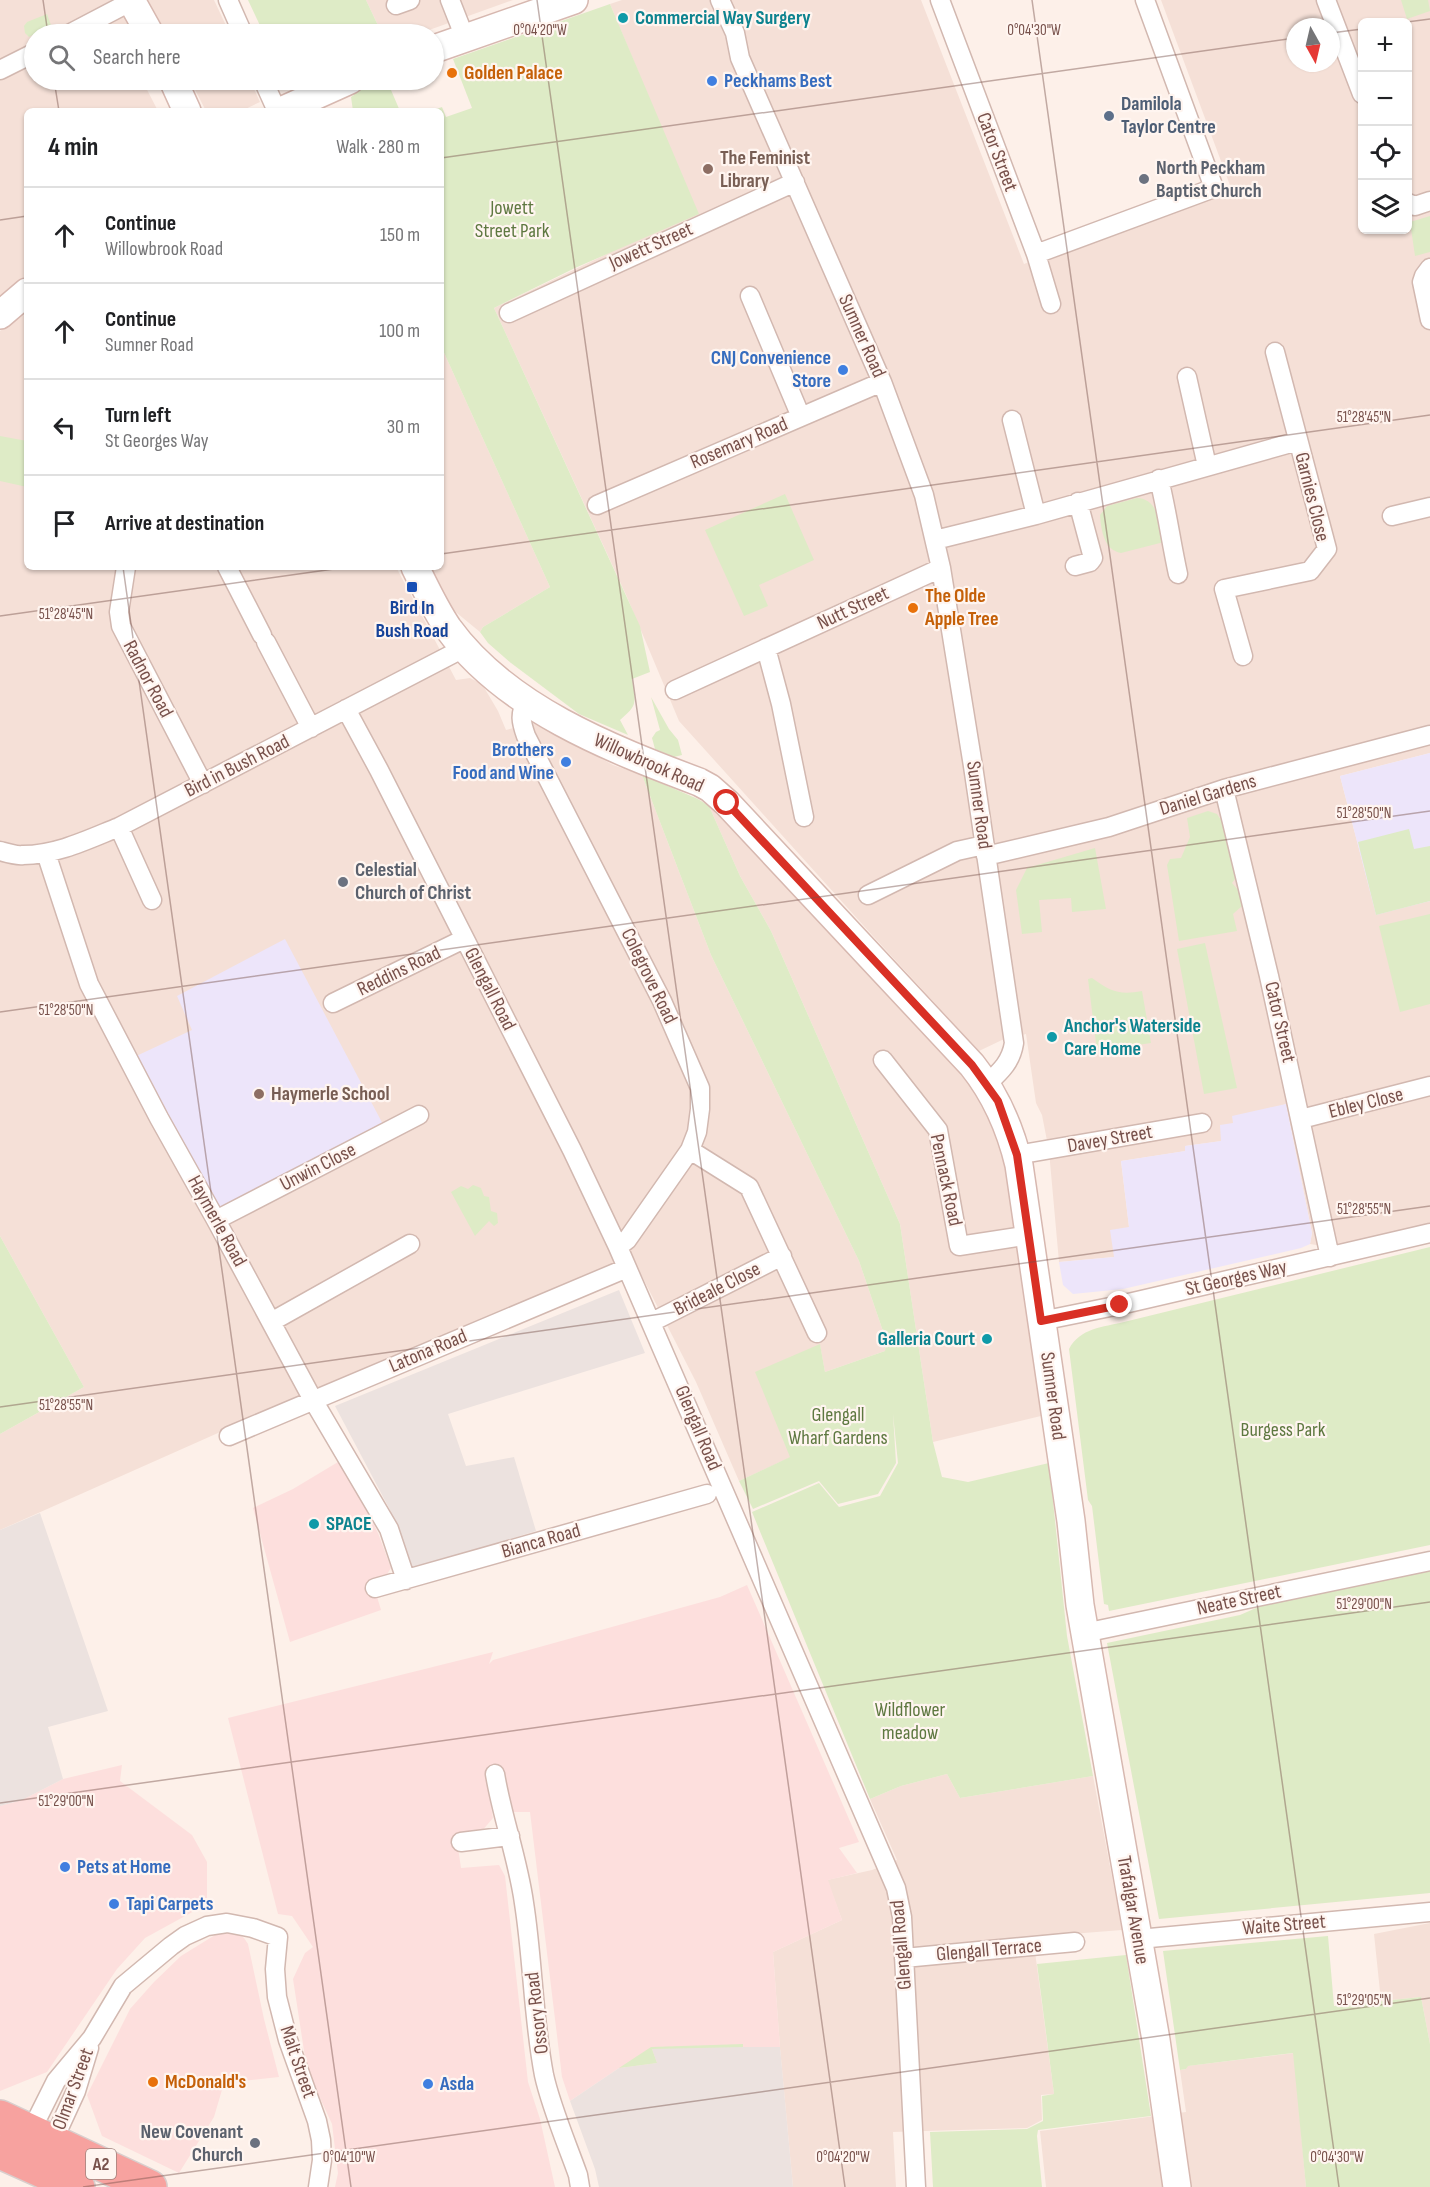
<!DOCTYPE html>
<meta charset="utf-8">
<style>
body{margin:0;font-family:"Sofia Sans Condensed",sans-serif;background:#f2f2f2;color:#202124}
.controls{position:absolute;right:18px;top:18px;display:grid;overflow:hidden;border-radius:9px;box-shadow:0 2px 4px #0004}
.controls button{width:54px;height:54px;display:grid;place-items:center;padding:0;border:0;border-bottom:2px solid #e0e0e0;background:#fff;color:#202124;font:30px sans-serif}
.compass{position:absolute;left:1286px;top:18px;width:54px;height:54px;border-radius:50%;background:#fff;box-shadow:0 2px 4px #0004;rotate:172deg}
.stop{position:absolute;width:18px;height:18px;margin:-14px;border:4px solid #d93025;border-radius:50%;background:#fff}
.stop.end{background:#d93025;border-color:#fff;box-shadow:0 2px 6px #0008}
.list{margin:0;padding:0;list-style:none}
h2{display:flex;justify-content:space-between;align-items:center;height:78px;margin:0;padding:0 24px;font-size:26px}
h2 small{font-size:20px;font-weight:400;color:#757577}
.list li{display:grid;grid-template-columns:39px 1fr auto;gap:18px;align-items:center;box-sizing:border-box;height:96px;padding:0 24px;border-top:2px solid #e0e0e0}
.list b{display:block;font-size:22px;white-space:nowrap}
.list p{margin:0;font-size:20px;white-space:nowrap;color:#757577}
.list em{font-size:20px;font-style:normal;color:#757577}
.icon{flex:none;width:33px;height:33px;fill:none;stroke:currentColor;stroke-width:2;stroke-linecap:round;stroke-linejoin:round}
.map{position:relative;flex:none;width:1430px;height:2187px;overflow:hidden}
.search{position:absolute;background:#fff;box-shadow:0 2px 4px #0004;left:24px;top:24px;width:420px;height:66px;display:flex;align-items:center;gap:15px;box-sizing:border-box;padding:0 21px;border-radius:33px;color:#757577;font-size:22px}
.panel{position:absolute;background:#fff;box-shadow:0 2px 4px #0004;left:24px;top:108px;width:420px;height:462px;border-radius:9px}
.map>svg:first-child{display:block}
</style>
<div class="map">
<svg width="1430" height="2187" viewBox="0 0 1430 2187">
<rect width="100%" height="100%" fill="#fdf0e9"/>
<path fill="#f5e0d7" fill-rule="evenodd" d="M0,0h214l16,34h-196v46h108l16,31h-131v163l-27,25z
M366,0h147l-95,34h-36z
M622,0h299l103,264 207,-76 -70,-188h269v753l-90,23 36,138 54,-13v322l-95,25 -25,-4 2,-11 -26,-129 -52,19 -12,18 -37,5 1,5 -65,10 8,66 -15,30 -55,5 -10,-111 -7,-36 -6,-12 -10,-69 -24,6 -23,11 -107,-116 -193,-214 -52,-124 -133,-289 117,-56 46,-135 -47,-113zM1362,22h46v208h-46zM1295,27h36v36h-36z
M190,80h60l10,22 -19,9h-35z
M27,313v254h369l60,113 14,-2 12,6 16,27 8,19 29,-8 78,43 29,10 69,180 148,306 27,79 -1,11 -60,21 -5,-27 -29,112 -52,24 -43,-99 -68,-133 -10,-2 9,21 -317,130 -92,35 -218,97v-96l84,-47 -84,-151v-905z
M441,346l109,241 -67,40 -3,5 -28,-23 -22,-42h11z
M709,806l15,11 250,266 32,75 39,257 -112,27 -33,-218 -129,-293 -31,-55z
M947,1774l13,24 133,-22 29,154 -89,7 21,157 -13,1 1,25 -15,8 -134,4 3,55h-103l-13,-139 -7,-96 69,-32 -15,-40 45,-10 25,-10 -27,-61 31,-13z
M1430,1923v121l-9,-47 -40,4 -7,-67z
M1294,2053l12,134h-260l-6,-56 146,-19 -6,-42 6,-1 1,-3z"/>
<path fill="#fddfdd" d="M338,1462l8,5 32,66 13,35 -6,9 -13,3 9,30 -91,32 -37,-134 40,-19z
M747,1585l112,257 -20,6 18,25 -29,7 14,40 -69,32 7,95 -128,2 5,14 -38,5 -49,33 -8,-24 -32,-265h-18l-12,-45 -15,3 8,48 -12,14 -25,2 5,34 38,-3 6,11 23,206 12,37 15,68h-220l3,-14 -6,-49 -25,-54 -14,-91 12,-26 8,-6 -21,-31 -14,-2 -50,-196 265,-66 -4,12 4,-4 227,-63z
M122,1765l-2,16 72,54 15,27v42l-62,34 -28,31 -70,103 -47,19v-285l22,-6 41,-21z
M234,1931l10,7 4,6 16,75 15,58 -55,6 -10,34 -35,56 -77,-37 -15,-41 43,-86 24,-27 27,-26 34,-21z"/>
<path fill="#ece2df" d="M619,1290l26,63 -197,61 18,52 48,-9 22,74 -124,38 -7,-4 -15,-55 -55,-104z
M40,1513l68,198 -60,16 15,52 -41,21 -22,6v-276z
M691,2047h89l13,140h-194l-4,-18 -25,-68 49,-33 38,-5 -5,-14z"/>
<path fill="#ede5fa" d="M1430,753v148l-54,14 -36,-139z
M285,939l101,191 -167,89 -87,-161 60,-28 -15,-34z
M1286,1104l26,129 -2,11 -9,4 -178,41 -50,5 -10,-9 -4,-23 55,-5 -4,-27 19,-3 -8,-66 64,-10v-5l36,-5 -1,-16 13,-2 -1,-7z"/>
<path fill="#deebc6" d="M248,0h118l16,34h-118z
M1401,0h27l2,11 -23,8z
M610,4l89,210 -124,54 -81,40 146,318 10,46 -18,7c3,24 7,25 -12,41l8,15 -49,-21 -68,-51 -23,-20 -8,-11 3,-5 67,-40 -109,-241v-235h-10l11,-4 4,10 26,-9 -19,-49z
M47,14l4,11 -22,12 -4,-4 -1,-7 3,-4z
M347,80h22l4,7 11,-5 4,3 3,5 9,21h-47l-2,-14 3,-2z
M1430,216v36l-15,4 -5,-34z
M0,436l27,5v46l-27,-6z
M785,494l29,66 -55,25 9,21 -24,10 -39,-86z
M1137,498c22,1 22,26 27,44l-43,11c-17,-3 -20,-23 -21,-38l7,-9z
M651,697l18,32 9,11 4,15 -8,2 -19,-8 -3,-11 4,-6 4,-2z
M642,775l56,24 11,7 31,70 31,55 129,293 33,218 9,35 26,5 81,-19 18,173 26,140 -133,22 -13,-24 -46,12 -31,13 -118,-287 67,-29 20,24 41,-11 18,-33 -5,-49 3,49 -18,31 -40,10 -19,-23 -66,28 -14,-28 51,-24 -35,-85 65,-28 5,28 60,-21 1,-11 -27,-79 -148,-306z
M1208,811l9,3 8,12 10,53 -3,4 7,8 3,15 -9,8 4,17 -58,10 -12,-76 3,-6 11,-1 9,-21 -3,-19z
M1409,829l5,20 16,-3v55l-54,14 -18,-73z
M1095,848l11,61 -34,3 -1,-14 -32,2 3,32 -20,2 -6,-44 11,-22z
M1430,914v90l-30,8 -21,-86z
M1205,943l32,145 -33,6 -27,-145z
M1092,978c19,14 28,17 50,13l9,52 -54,8 -9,-72z
M473,1185l8,3 3,8 5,1 2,14 6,2 1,10 -4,3 -5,-5 -14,15 -24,-44 10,-6 7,3z
M0,1236l84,151 -84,47z
M1430,1247v298l-321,66 -1,-6 -4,-1 -12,-98 -4,-6 -19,-151c11,-21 34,-22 55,-27z
M1430,1571v322l-271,26 -52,-276 133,-28 23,-10z
M1328,1936l6,70 87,-9 9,47v143h-124l-13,-134 -105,13 -2,3 -6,1 -17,-119z
M1126,1955l25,161 -113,14 -1,6 5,51h-109l-3,-55 97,-3 16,-8 -1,-25 12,-2 -17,-130z
M743,2044v3l-91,2 5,14 -38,5 32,-21z"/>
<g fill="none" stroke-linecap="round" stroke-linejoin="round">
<defs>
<path id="street" d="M228,0l15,34
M450,0l15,38
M720,0l15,33 5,25 142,324 42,113 17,73 32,198 41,277c-3,19 -13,28 -27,41
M940,0l96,254 15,50
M1326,0l36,94
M396,5l14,-5
M69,34l63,-33
M0,70l34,-17
M263,80l14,31
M1408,203l7,3 15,-5
M1036,254l178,-66 -69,-188
M1430,268l-6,8 -2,6 8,38
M750,296l51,121
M509,313l286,-131
M1187,377l20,89
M1012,420l24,95
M1159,479c8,32 12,63 19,95
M597,505l285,-123
M1392,516l38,-9
M935,540l101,-25 262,-74
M1075,566l15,-4 3,-4 -15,-56
M126,567l-7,45 2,14 82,158
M227,567l35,68
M266,642l45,86
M766,648l15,56 23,113
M1243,656l-19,-67 86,-18 17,-22 -52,-197
M675,690l266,-122
M527,700c-8,14 -6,22 -1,36l136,265 38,87v21l-3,23 -7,18 -63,90 -9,7
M346,709l33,61 193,380 46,97 278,641 6,29 14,270
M1224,789l45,187 61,281
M119,827l33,73
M0,851c7,2 16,5 23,4 34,0 66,-16 96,-28l345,-179
M46,853l43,131 70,134 57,102 97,180 76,129 17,51
M986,856l123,-29 115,-38 206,-54
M868,895l89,-44 27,-6
M333,1003l131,-64
M883,1060l55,70 21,116 71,-11
M1301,1119l129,-33
M690,1150l59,37 68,146
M1017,1155l185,-32
M216,1220l203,-105
M1041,1321l79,-16 310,-72
M271,1322l139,-78
M652,1322l130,-66
M229,1436l398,-168
M375,1588l332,-94
M1084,1633l346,-72
M495,1774c7,43 23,85 29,129 9,57 9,115 20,172 7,32 23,69 34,100l2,12
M461,1842l49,-6
M1139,1939l291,-27
M904,1958l171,-16
M30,2138l1,-7 25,-50 36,-43 31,-52 48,-40 14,-10 22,-10 20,-3 26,5 25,9 -3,32 2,28 11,43 29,81 4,19 1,20 -4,27
M47,2146l6,-5 23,-50 13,-43"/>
<path id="secondary" d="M131,0l19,34
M434,49l140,-49
M173,80l14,31
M281,111l69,-31
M0,315l27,-23
M415,567c10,20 20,42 33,61 58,80 161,120 251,154l11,6 17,15 245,262c24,30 38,62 47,100l52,356 9,84 76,435 21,147"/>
<path id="highway" d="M0,2117l150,70
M0,2152l78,35"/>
</defs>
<use href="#street" stroke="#d2b8b0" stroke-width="21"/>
<use href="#secondary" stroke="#d7b8b0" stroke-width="30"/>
<use href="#highway" stroke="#d9cecd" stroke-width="36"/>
<use href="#street" stroke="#fff" stroke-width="18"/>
<use href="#secondary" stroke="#fff" stroke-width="27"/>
<use href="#highway" stroke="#f7a29f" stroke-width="33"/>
</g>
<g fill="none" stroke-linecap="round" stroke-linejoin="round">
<path stroke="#d93025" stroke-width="8" d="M727,803l245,262 26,36 19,54 24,166 79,-16"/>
</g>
<path fill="none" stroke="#78514b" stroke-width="1.5" stroke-opacity="0.45" d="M43,0l5,34M537,0l308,2187M1032,0l307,2187M1407,22l23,-3M1331,33l31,-4M54,80l5,31M441,158l854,-120M0,220l27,-4M441,554l989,-139M123,567l228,1620M0,616l348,-49M0,1012l1430,-201M0,1407l1430,-201M0,1803l1430,-201M83,2187l1347,-189"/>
<g fill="#0f9aa8" stroke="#fff5f0" stroke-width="2">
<circle cx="623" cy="18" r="6"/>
<circle cx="1052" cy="1037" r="6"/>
<circle cx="987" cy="1339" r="6"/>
<circle cx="314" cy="1524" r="6"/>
</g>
<g fill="#e8710a" stroke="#fff5f0" stroke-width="2">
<circle cx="452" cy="73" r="6"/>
<circle cx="913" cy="608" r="6"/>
<circle cx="153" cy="2082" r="6"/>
</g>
<g fill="#3f7fe0" stroke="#fff5f0" stroke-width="2">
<circle cx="712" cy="81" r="6"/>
<circle cx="843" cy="370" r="6"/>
<circle cx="566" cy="762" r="6"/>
<circle cx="65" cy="1867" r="6"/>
<circle cx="114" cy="1904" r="6"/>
<circle cx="428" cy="2084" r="6"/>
</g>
<circle fill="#5c6f8a" stroke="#fff5f0" stroke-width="2" cx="1109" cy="116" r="6"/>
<g fill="#8d6e63" stroke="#fff5f0" stroke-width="2">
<circle cx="708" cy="169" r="6"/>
<circle cx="259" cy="1094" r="6"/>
</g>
<g fill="#6b7280" stroke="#fff5f0" stroke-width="2">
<circle cx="1144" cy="179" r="6"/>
<circle cx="343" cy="882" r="6"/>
<circle cx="255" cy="2143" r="6"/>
</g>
<rect fill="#1a4fb4" stroke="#fff5f0" stroke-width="2" x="406" y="581" width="12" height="12" rx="3"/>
<g text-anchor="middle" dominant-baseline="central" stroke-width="4.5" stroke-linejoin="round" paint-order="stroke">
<rect fill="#fff5f0" stroke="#a0827c" stroke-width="1.5" x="86" y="2149" width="30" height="30" rx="4.5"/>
<g font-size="18" font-weight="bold" fill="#78514b">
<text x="101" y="2164">A2</text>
</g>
<g font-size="20" font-weight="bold" fill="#0d838f" stroke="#fff5f0" text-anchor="start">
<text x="635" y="18">Commercial Way Surgery</text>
<text x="1064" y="1026">Anchor's Waterside<tspan x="1064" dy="23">Care Home</tspan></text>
<text x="975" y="1339" text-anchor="end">Galleria Court</text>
<text x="326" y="1524">SPACE</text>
</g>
<g font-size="20" font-weight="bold" fill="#c56008" stroke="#fff5f0" text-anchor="start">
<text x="464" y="73">Golden Palace</text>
<text x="925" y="596">The Olde<tspan x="925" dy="23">Apple Tree</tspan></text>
<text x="165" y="2082">McDonald's</text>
</g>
<g font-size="20" font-weight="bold" fill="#366cbe" stroke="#fff5f0" text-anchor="start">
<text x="724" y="81">Peckhams Best</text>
<text x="831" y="358" text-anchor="end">CNJ Convenience<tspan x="831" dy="23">Store</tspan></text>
<text x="554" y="750" text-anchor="end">Brothers<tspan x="554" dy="23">Food and Wine</tspan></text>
<text x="77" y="1867">Pets at Home</text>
<text x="126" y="1904">Tapi Carpets</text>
<text x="440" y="2084">Asda</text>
</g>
<g font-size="20" font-weight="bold" fill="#4e5e75" stroke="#fff5f0" text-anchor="start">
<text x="1121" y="104">Damilola<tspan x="1121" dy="23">Taylor Centre</tspan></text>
</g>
<g font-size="20" fill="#78514b" stroke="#fff5f0">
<text transform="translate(997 152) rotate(69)">Cator Street</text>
<text transform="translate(651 246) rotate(-24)">Jowett Street</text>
<text transform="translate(862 336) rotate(66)">Sumner Road</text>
<text transform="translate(739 443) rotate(-23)">Rosemary Road</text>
<text transform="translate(1312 497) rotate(76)">Garnies Close</text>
<text transform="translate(853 608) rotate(-25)">Nutt Street</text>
<text transform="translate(148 679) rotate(62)">Radnor Road</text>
<text transform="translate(649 763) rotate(24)">Willowbrook Road</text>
<text transform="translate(237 766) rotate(-27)">Bird in Bush Road</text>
<text transform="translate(1208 795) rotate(-17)">Daniel Gardens</text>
<text transform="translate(979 805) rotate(82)">Sumner Road</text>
<text transform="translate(399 971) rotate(-26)">Reddins Road</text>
<text transform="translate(649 976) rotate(64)">Colegrove Road</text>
<text transform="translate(490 989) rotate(63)">Glengall Road</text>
<text transform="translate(1280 1022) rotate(77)">Cator Street</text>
<text transform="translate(1366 1103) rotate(-14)">Ebley Close</text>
<text transform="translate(1110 1139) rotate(-10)">Davey Street</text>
<text transform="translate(318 1167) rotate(-27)">Unwin Close</text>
<text transform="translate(946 1180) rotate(78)">Pennack Road</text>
<text transform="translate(217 1221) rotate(61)">Haymerle Road</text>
<text transform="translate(1236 1278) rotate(-13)">St Georges Way</text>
<text transform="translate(717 1289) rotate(-27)">Brideale Close</text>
<text transform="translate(428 1351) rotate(-23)">Latona Road</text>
<text transform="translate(1053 1396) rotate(82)">Sumner Road</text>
<text transform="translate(698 1428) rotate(67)">Glengall Road</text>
<text transform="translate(541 1541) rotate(-16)">Bianca Road</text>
<text transform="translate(1239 1600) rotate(-12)">Neate Street</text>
<text transform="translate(1133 1910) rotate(80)">Trafalgar Avenue</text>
<text transform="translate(1284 1925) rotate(-5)">Waite Street</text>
<text transform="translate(901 1945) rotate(-95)">Glengall Road</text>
<text transform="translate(989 1950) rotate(-5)">Glengall Terrace</text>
<text transform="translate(537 2013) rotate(-97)">Ossory Road</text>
<text transform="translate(298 2062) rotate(71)">Malt Street</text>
<text transform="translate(73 2089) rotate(-70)">Olmar Street</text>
</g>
<g font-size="20" font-weight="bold" fill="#785e54" stroke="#fff5f0" text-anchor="start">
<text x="720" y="158">The Feminist<tspan x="720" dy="23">Library</tspan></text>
<text x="271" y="1094">Haymerle School</text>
</g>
<g font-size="20" font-weight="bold" fill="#5b616d" stroke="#fff5f0" text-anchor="start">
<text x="1156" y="168">North Peckham<tspan x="1156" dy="23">Baptist Church</tspan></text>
<text x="355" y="870">Celestial<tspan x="355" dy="23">Church of Christ</tspan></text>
<text x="243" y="2132" text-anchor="end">New Covenant<tspan x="243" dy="23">Church</tspan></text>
</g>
<g font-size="20" fill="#5e7840" stroke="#fff5f0">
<text x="512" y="208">Jowett<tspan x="512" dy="23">Street Park</tspan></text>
<text x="838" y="1415">Glengall<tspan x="838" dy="23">Wharf Gardens</tspan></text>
<text x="1283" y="1430">Burgess Park</text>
<text x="910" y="1710">Wildflower<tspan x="910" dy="23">meadow</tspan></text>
</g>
<g font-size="20" font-weight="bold" fill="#164399" stroke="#fff5f0">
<text x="412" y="608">Bird In<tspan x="412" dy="23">Bush Road</tspan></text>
</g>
</g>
<g font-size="15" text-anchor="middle" fill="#78514b" stroke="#fff5f0" stroke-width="4.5" stroke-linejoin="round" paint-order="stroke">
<text x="540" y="35">0°04'20"W</text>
<text x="1034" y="35">0°04'30"W</text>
<text x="1364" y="422">51°28'45"N</text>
<text x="66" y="619">51°28'45"N</text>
<text x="1364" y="818">51°28'50"N</text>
<text x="66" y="1015">51°28'50"N</text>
<text x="1364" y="1214">51°28'55"N</text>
<text x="66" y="1410">51°28'55"N</text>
<text x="1364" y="1609">51°29'00"N</text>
<text x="66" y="1806">51°29'00"N</text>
<text x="1364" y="2005">51°29'05"N</text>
<text x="349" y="2162">0°04'10"W</text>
<text x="843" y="2162">0°04'20"W</text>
<text x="1337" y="2162">0°04'30"W</text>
</g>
</svg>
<div class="controls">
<button>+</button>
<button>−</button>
<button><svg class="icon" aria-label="locate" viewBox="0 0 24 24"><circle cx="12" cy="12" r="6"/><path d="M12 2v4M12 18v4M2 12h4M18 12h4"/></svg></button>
<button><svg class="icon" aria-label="layers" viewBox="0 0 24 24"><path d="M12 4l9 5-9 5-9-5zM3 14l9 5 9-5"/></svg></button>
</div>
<svg class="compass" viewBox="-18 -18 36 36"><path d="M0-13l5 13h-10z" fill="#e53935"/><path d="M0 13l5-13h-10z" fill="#757577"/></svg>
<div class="stop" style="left:727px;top:803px"></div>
<div class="stop end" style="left:1120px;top:1305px"></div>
<div class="search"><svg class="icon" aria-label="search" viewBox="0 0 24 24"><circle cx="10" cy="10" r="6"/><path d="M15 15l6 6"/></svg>Search here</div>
<section class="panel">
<h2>4 min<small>Walk · 280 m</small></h2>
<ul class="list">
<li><svg class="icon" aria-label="ahead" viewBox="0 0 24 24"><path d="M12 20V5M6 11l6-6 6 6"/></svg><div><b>Continue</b><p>Willowbrook Road</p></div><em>150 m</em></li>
<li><svg class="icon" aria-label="ahead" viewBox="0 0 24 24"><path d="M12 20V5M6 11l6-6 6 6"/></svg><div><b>Continue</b><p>Sumner Road</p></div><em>100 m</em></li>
<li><svg class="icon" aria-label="left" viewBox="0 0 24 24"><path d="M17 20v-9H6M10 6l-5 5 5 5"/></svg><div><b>Turn left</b><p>St Georges Way</p></div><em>30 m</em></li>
<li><svg class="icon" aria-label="arrive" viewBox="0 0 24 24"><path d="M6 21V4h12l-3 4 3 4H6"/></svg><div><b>Arrive at destination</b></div></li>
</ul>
</section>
</div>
